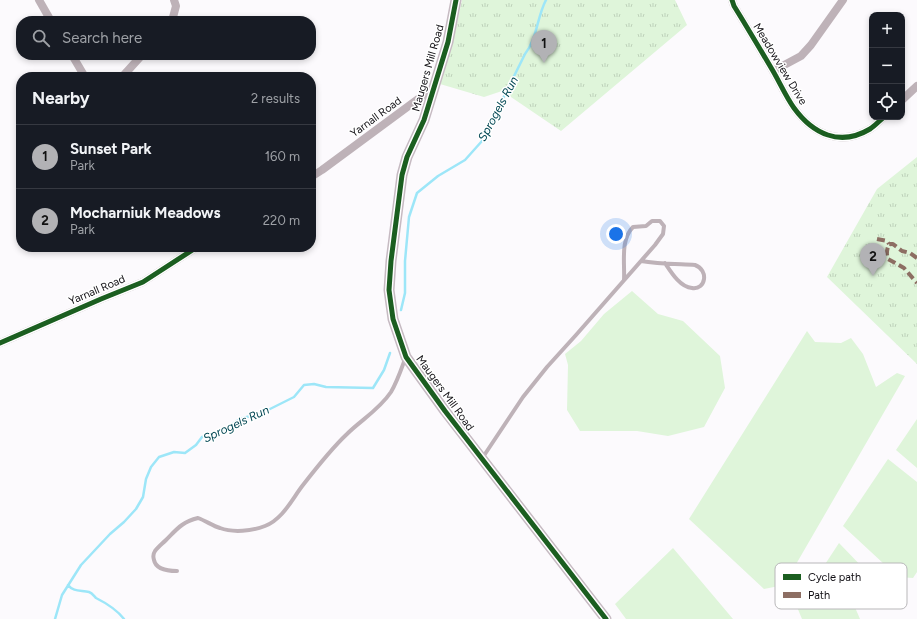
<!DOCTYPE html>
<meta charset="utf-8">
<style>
body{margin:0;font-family:Figtree,sans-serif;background:#242831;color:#f1f3f6}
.controls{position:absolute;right:12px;top:12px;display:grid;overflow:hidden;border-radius:8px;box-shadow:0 2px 6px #0003}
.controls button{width:36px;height:36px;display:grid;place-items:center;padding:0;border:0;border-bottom:1px solid #363941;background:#171b24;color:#f1f3f6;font:20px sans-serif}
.you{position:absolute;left:616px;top:234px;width:14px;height:14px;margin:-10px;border:3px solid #fff;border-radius:50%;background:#1a73e8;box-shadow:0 0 0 6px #1a73e833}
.badge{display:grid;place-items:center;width:26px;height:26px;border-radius:50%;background:#b2b2b5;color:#111;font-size:13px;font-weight:700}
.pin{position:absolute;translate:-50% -33px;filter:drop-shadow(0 1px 2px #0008)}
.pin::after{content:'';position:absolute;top:21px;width:14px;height:12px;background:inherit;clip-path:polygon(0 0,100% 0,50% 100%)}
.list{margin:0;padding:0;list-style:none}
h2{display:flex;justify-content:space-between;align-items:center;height:52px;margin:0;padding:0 16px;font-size:17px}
h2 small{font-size:13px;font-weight:400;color:#9ea1a6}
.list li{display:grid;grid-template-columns:26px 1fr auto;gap:12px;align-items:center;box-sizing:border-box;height:64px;padding:0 16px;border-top:1px solid #363941}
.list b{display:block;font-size:15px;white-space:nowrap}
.list p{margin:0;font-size:13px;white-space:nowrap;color:#9ea1a6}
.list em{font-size:13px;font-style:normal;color:#9ea1a6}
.icon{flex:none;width:22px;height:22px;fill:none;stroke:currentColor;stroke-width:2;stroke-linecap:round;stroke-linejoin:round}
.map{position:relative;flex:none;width:917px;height:619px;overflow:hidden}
.search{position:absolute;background:#171b24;box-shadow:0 2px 6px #0003;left:16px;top:16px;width:300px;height:44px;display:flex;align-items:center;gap:10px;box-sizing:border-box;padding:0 14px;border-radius:16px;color:#9ea1a6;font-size:15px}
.panel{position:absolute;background:#171b24;box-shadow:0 2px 6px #0003;left:16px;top:72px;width:300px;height:180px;border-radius:16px}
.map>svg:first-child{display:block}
</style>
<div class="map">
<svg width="917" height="619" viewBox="0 0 917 619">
<defs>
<pattern id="park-tufts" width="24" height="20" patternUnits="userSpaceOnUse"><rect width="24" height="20" fill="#dff5da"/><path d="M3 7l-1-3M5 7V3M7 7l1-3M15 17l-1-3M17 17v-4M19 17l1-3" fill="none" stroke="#bed1ba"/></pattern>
</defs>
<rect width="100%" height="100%" fill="#fcfafd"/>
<path fill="#dff5da" d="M632,291l26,23 25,7 37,35 5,32 -21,39 -36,9 -31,-5h-57l-13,-21 1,-45 -3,-11 16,-13 23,-27z
M807,331l8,11 26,1 10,-5 12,16 13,33 21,-14 8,3 -121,209 -20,4 -75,-70z
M917,419v49l-21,-18z
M888,459l29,23v90l-4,6 -15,-1 -55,-51z
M839,543l29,30 -10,20 -4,12 6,14h-58l-5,-12z
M673,548l60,71h-107l-11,-15z"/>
<path fill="url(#park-tufts)" d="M462,0h213l12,25 -126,106 -59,-40 -18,6 -44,-13 13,-43z
M917,157v207l-90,-87 50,-88z"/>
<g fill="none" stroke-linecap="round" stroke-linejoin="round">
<path stroke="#9de6f8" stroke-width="2.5" d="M401,310l4,-17v-32l4,-44 8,-24 21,-17 27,-16 17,-19 43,-87c12,-15 12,-37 21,-54
M68,585c5,7 14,5 21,7 3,1 5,4 7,6 10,5 21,12 28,21
M55,619l7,-24 19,-30 29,-31 14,-12 12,-13 7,-12 3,-18 5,-12 8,-10 15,-5 11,1 11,-8 6,-8 21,-7 17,-11 24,-7 30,-15 10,-12 10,-1 12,3 47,1 11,-18 6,-17"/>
<path stroke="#beb2b8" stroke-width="4" d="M641,261c17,3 36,3 54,4 14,5 11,25 -3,23 -12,-1 -21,-16 -27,-25
M483,457l40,-60 24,-30 29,-32 79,-90 8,-11 1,-8 -4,-5h-8l-6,5 -13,1c-13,13 -8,36 -9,53
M177,571c-9,0 -21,-1 -23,-11 -1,-3 -1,-6 1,-9 3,-4 7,-7 11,-11 11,-11 16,-18 32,-22 8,3 15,8 22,10 13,5 32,3 45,-2 18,-7 27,-27 38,-41 14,-18 28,-36 44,-51 14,-14 32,-24 44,-42 6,-10 10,-22 14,-33"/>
<path stroke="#beb2b8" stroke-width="8" d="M39,0l12,21
M732,0l2,6c13,21 26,43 39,65 7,12 13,26 21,37 19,26 46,39 76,21 5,-3 9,-8 14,-12
M172,21l4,-15 -2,-6
M72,55l13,22
M773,71l28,-15 10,-11 32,-45
M122,77l20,-22
M902,100l15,-14
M311,177l11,-7 111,-82
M0,343l101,-44 42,-17 54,-35"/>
<path stroke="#c6bac2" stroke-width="11" d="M456,0l-8,42 -24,78 -17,37 -5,18 -11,86 -2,29 4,29 13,38 39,54 161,208"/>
<path stroke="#8d6e63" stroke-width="4" stroke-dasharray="8 4" stroke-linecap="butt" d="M877,239l10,2 2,3
M917,258l-7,-5 -8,-2 -9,-7h-4c-2,5 -3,10 -1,15l16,9 13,15"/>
<defs>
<path id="cycleway" d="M456,0l-8,42 -24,78 -17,37 -5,18 -11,86 -2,29 4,29 13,38 39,54 161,208
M732,0l2,6c13,21 26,43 39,65 7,12 13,26 21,37 19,26 46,39 76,21 5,-3 9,-8 14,-12
M0,343l101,-44 42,-17 54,-35"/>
</defs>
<use href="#cycleway" stroke="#fff" stroke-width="8"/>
<use href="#cycleway" stroke="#1b5e20" stroke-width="5"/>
</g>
<g text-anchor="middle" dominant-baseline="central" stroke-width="3" stroke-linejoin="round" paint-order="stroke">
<g font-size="11" fill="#121015" stroke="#fff">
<text transform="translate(780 64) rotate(59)">Meadowview Drive</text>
<text transform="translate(428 68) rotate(-74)">Maugers Mill Road</text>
<text transform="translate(376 117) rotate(-36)">Yarnall Road</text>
<text transform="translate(97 290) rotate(-23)">Yarnall Road</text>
<text transform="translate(445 393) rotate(54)">Maugers Mill Road</text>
</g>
<g font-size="12" font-style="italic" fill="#024753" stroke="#fff">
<text transform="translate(498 109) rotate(-62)">Sprogels Run</text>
<text transform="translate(236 424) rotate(-25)">Sprogels Run</text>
</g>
</g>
<rect x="775" y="563" width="132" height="46" rx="6" fill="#fff" stroke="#b8b7b9" stroke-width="1"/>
<rect x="783" y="574" width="18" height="6" fill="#1b5e20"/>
<rect x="783" y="592" width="18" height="6" fill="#8d6e63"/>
<g font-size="11" fill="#121015">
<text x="808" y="581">Cycle path</text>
<text x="808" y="599">Path</text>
</g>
</svg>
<div class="controls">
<button>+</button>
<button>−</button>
<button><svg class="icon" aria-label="locate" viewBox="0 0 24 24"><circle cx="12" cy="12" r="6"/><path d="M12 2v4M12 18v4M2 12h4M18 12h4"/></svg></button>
</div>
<div class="you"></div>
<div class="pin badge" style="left:544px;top:63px">1</div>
<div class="pin badge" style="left:873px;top:276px">2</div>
<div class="search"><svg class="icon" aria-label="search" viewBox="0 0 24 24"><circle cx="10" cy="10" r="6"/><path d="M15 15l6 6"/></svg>Search here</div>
<section class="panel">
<h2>Nearby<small>2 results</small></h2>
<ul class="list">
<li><span class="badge">1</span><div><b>Sunset Park</b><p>Park</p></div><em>160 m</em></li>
<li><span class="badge">2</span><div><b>Mocharniuk Meadows</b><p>Park</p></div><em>220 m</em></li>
</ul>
</section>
</div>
